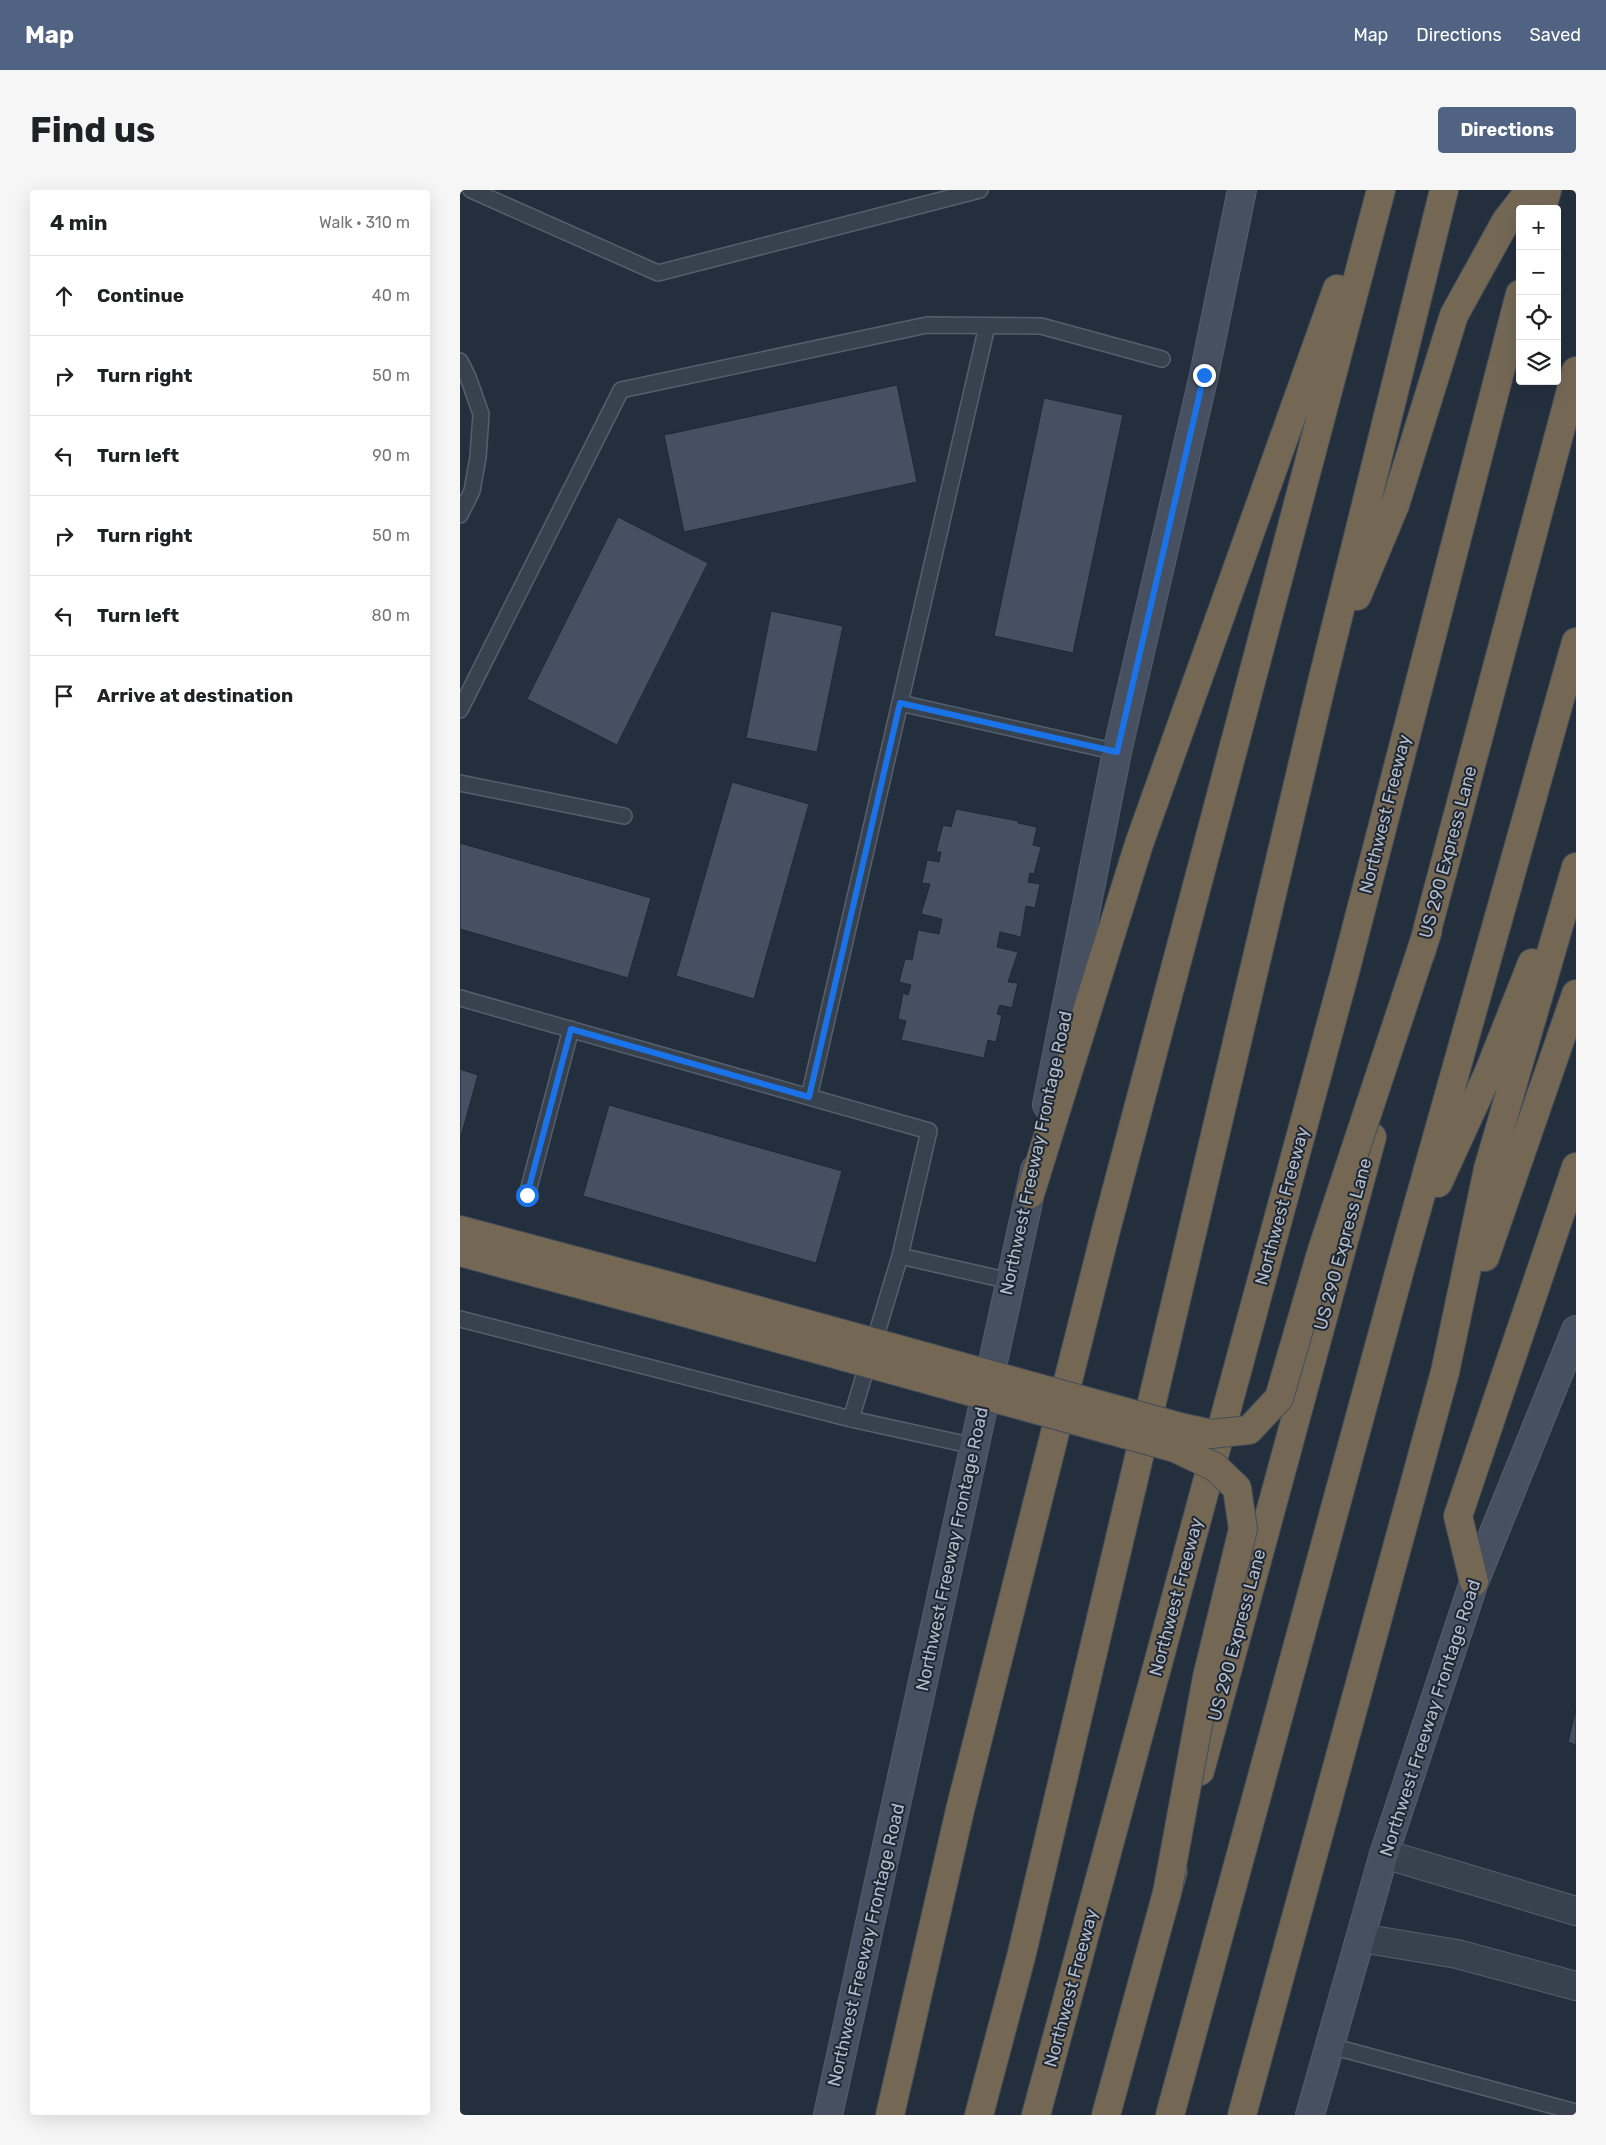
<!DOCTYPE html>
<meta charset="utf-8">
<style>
body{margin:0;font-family:Rubik,sans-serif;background:#f6f6f6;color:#202124}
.controls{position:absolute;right:15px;top:15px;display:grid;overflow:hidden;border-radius:5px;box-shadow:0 5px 20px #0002}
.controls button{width:45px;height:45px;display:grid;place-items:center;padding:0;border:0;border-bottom:1px solid #e0e0e0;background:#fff;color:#202124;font:25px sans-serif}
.stop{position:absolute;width:15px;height:15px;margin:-11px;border:4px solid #1a73e8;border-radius:50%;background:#fff}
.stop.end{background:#1a73e8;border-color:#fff;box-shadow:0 1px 5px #0008}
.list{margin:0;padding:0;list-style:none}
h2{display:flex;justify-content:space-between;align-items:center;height:65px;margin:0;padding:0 20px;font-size:21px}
h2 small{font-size:16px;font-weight:400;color:#757577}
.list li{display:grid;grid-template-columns:32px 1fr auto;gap:15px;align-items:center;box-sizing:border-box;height:80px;padding:0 20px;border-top:1px solid #e0e0e0}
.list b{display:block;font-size:19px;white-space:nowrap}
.list em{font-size:16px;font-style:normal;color:#757577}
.icon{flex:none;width:28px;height:28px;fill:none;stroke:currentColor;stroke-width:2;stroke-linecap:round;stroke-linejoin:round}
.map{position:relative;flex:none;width:1116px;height:1925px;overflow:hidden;border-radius:5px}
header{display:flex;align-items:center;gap:30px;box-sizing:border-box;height:70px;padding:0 25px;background:#506383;color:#fff}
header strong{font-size:24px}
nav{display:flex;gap:28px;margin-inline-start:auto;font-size:18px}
.intro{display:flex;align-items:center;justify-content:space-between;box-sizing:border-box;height:120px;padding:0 30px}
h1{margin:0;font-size:35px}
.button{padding:12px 22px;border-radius:5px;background:#506383;color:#fff;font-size:18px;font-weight:700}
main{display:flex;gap:30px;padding:0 30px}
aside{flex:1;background:#fff;border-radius:5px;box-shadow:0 5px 20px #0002}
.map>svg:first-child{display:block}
</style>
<header>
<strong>Map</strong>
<nav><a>Map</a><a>Directions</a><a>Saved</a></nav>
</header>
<div class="intro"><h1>Find us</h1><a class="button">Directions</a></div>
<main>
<aside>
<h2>4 min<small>Walk · 310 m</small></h2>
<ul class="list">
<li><svg class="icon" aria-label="ahead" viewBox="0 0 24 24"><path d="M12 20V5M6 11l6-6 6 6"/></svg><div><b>Continue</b></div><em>40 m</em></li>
<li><svg class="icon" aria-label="right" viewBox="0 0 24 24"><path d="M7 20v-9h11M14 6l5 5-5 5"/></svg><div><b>Turn right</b></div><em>50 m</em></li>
<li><svg class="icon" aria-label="left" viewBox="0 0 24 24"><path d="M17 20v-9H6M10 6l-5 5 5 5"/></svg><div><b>Turn left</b></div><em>90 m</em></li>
<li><svg class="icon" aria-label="right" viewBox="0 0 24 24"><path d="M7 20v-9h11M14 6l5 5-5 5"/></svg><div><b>Turn right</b></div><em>50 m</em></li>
<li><svg class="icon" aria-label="left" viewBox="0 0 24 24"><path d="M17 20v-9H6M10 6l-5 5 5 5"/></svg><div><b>Turn left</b></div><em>80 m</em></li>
<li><svg class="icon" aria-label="arrive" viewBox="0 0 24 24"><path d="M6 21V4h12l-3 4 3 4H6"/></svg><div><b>Arrive at destination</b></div></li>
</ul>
</aside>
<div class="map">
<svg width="1116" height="1925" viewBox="0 0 1116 1925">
<rect width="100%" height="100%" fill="#242f3e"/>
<path fill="#455162" stroke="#1f2835" d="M437,195l20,97 -233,50 -20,-97z
M584,208l79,17 -50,238 -79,-17z
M158,327l90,46 -91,182 -90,-46z
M311,421l72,15 -26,126 -71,-14z
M272,592l77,22 -55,195 -78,-23z
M496,619l62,12v2l19,4 -4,18 8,2 -7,27 -4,-1 -2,9 12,2 -5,24 -9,-2 -5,31 -21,-5 -3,15 21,5 -10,30 10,1 -6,25 -12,-3 -3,9 5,1 -6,27 -8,-2 -4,18 -83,-18 5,-19 -8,-2 5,-26 5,2 3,-10 -12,-3 6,-23 7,1 6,-30 21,4 3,-15 -21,-5 9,-30 -8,-1 5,-23 12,2 2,-10h-5l7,-27 8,2z
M0,653l191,55 -23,80 -168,-49z
M0,879l18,6 -18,65z
M149,915l233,66 -26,92 -233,-67z
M1116,1519v36l-8,-3z"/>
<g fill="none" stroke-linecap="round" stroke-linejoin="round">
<defs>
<path id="service" d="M11,0l187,83 322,-83
M0,171l8,16 13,37 -3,43 -6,34 -12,24
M440,513l217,49
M0,520l161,-320 306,-65 114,1 121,33
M0,593l164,33
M0,808l469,133 -29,125 110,25
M349,907l178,-771
M67,1005l44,-166
M0,1129l391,100 123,27
M391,1229l49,-163
M871,1856l245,66"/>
<path id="minor" d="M924,1664l192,57
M901,1748l96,16 119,32"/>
<path id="secondary" d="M587,915l70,-353 87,-377 38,-185
M368,1925l207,-945
M850,1925l74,-261 90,-272 102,-252"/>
<path id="motorway" d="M1082,19l5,-19
M897,406l38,-91 59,-190 52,-94 24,-31
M961,763l155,-582
M978,993l50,-109 44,-111
M570,1004l109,-350 198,-555
M0,1040l206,55
M0,1062l201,54
M1025,1067l91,-263
M1014,1392l-16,-66 118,-349
M740,1581l172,-634
M430,1925l70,-305 147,-584 274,-1036
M519,1925l42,-158 301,-1275 122,-492
M576,1925l310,-1147 174,-674
M646,1925l67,-244
M710,1925l232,-853 174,-620
M782,1925l203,-743 43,-203 88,-302"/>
</defs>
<use href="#service" stroke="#565f6c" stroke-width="18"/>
<use href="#minor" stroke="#565f6c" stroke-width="30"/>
<use href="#secondary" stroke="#565f6c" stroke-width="30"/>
<use href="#motorway" stroke="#434c59" stroke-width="30"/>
<use href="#service" stroke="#38414e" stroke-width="15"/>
<use href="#minor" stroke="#38414e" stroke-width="28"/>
<use href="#secondary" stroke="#465061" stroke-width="28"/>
<use href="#motorway" stroke="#746855" stroke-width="28"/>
<defs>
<path id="motorway-bridge" d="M206,1095l514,142 31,7 38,-4 30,-32 43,-148 106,-320
M201,1116l514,142 40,19 22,21 6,41 -36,148 -40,216"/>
</defs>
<use href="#motorway-bridge" stroke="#434c59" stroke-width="30" stroke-linecap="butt"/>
<use href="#motorway-bridge" stroke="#746855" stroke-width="28"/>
</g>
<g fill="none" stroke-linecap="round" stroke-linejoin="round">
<path stroke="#1a73e8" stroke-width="6" d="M67,1005l44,-166 238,68 91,-394 217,49 87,-377"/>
</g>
<g text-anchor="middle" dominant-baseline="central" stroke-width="4" stroke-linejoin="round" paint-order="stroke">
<g font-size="18" fill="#b4bcc9" stroke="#1d2633">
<text transform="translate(925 624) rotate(-76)">Northwest Freeway</text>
<text transform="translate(988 662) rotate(-75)">US 290 Express Lane</text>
<text transform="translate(576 963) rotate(-78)">Northwest Freeway Frontage Road</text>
<text transform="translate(822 1016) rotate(-75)">Northwest Freeway</text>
<text transform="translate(883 1054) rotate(-75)">US 290 Express Lane</text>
<text transform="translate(492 1359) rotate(-78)">Northwest Freeway Frontage Road</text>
<text transform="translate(716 1407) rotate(-75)">Northwest Freeway</text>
<text transform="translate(777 1445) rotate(-75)">US 290 Express Lane</text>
<text transform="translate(970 1528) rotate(-72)">Northwest Freeway Frontage Road</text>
<text transform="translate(406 1755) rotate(-77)">Northwest Freeway Frontage Road</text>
<text transform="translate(611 1798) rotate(-75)">Northwest Freeway</text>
</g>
</g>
</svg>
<div class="controls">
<button>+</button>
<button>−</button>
<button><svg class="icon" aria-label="locate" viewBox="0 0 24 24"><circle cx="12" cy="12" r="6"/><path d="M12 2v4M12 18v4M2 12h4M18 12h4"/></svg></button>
<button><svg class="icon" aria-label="layers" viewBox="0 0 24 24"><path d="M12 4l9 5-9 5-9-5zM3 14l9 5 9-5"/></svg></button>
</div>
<div class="stop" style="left:67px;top:1005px"></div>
<div class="stop end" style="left:744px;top:185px"></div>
</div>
</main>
